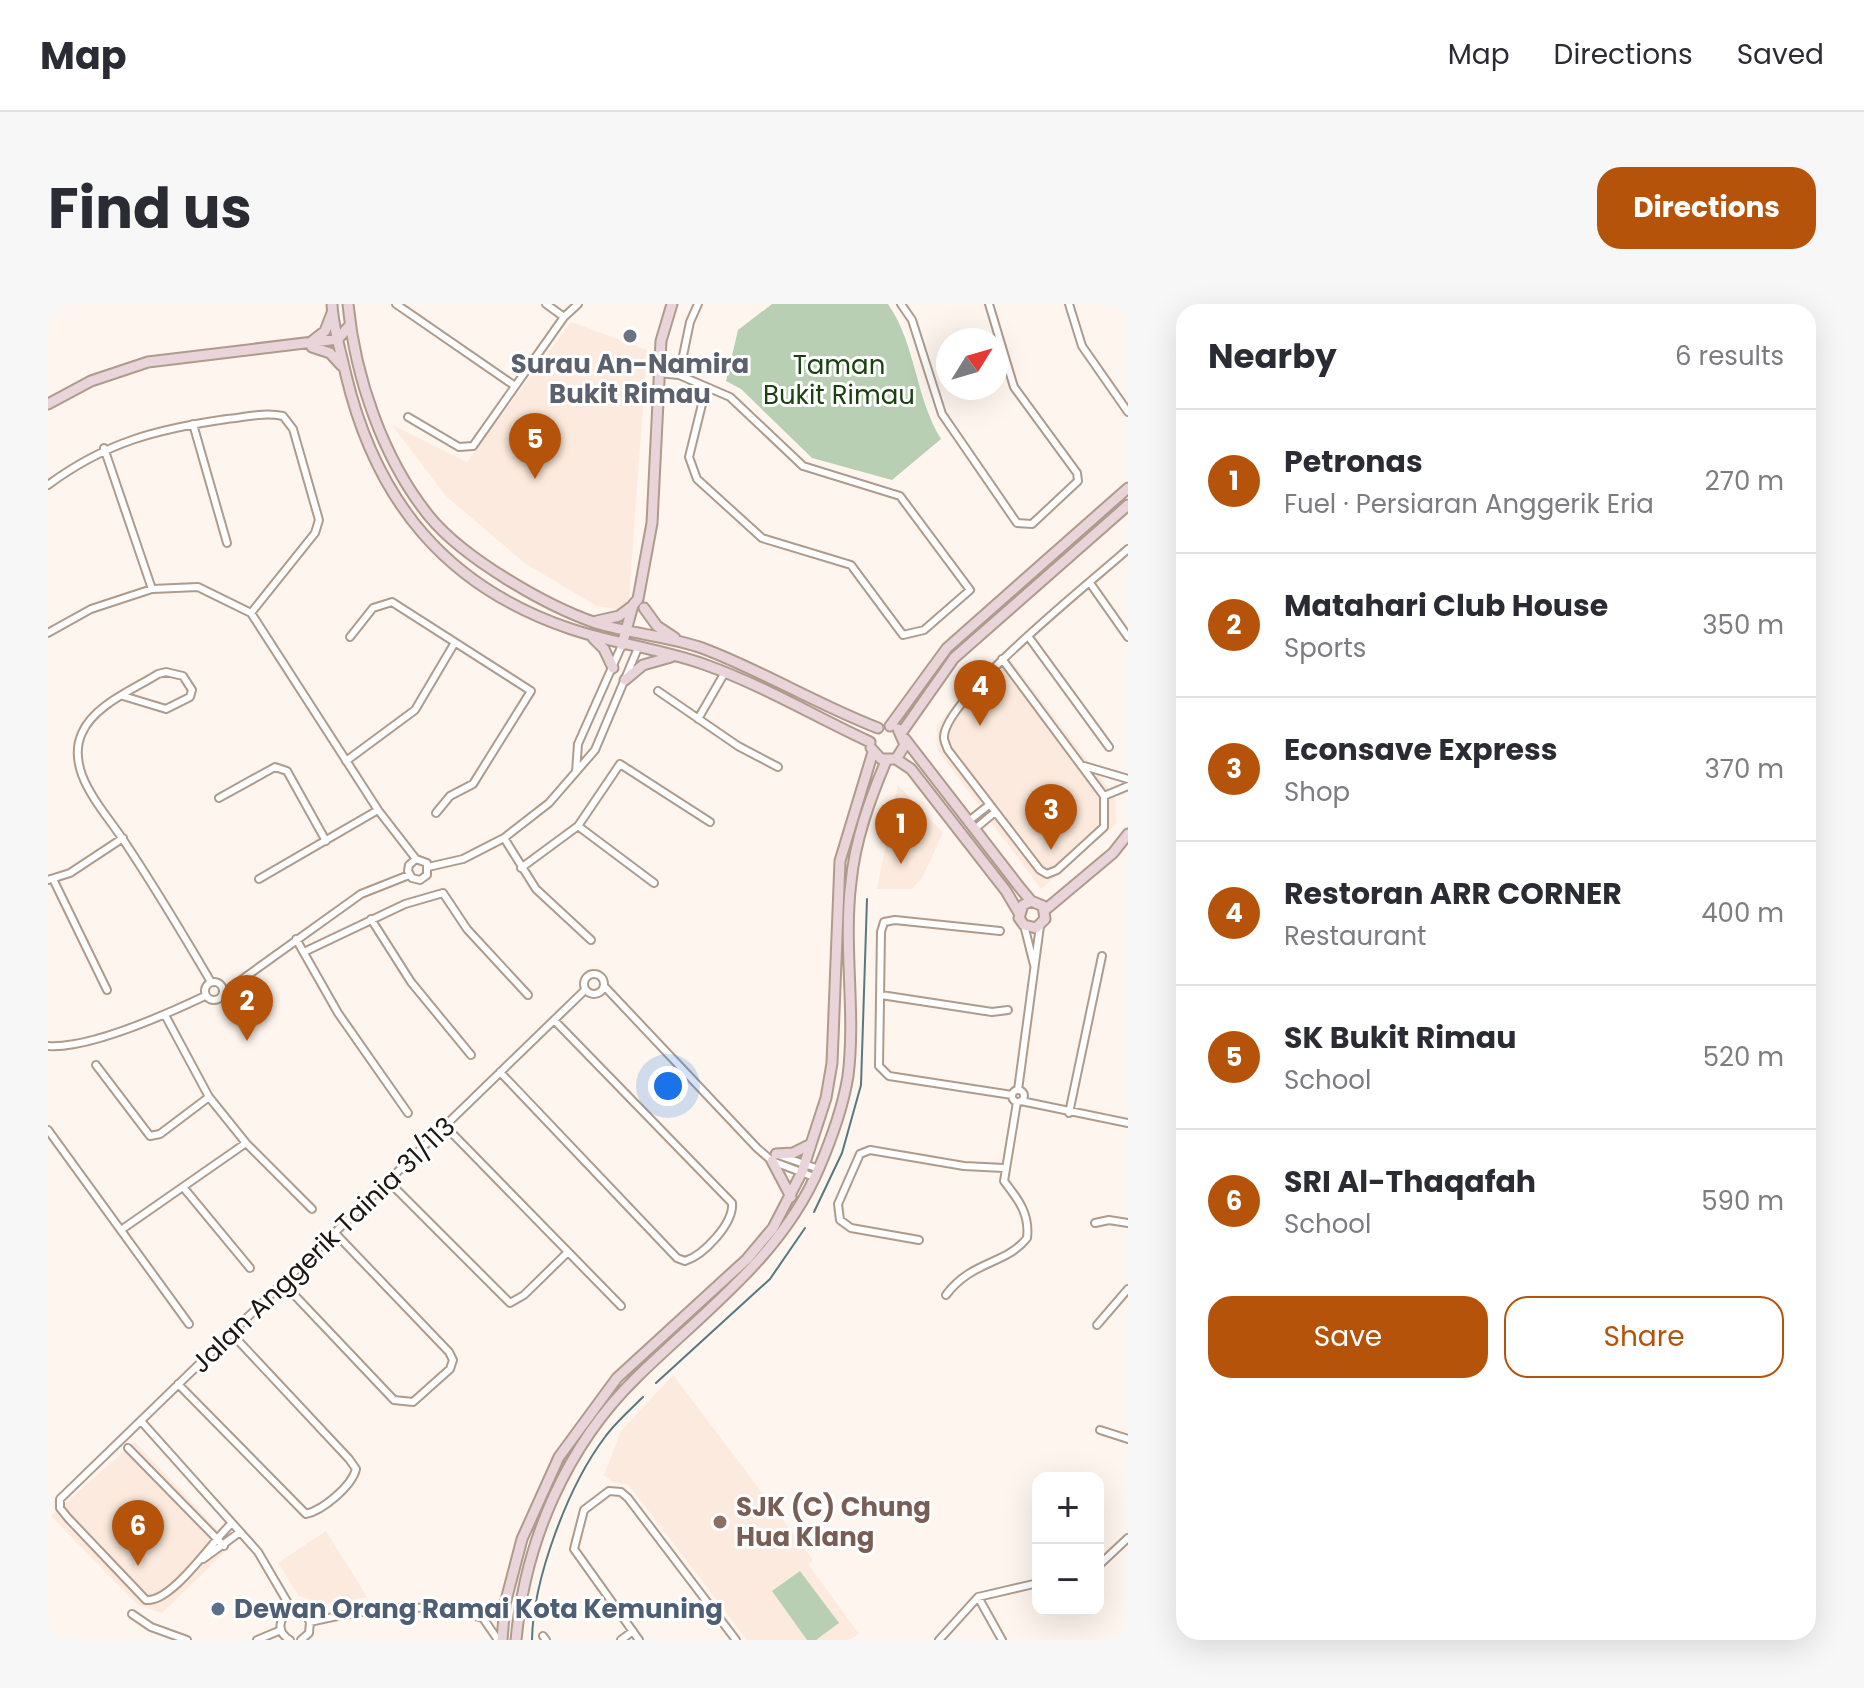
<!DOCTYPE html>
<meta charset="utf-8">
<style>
body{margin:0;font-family:Poppins,sans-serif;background:#f7f7f7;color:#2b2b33}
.controls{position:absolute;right:24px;bottom:24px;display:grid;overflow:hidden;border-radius:16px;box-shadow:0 8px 32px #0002}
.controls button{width:72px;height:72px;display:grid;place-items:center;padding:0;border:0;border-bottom:2px solid #e1e1e2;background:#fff;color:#2b2b33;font:40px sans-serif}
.compass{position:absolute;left:888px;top:24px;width:72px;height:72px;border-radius:50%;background:#fff;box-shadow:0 8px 32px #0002;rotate:53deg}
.you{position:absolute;left:620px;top:782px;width:28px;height:28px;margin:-20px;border:6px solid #fff;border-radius:50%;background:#1a73e8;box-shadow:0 0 0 12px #1a73e833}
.badge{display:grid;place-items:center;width:52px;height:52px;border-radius:50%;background:#b45309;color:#fff;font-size:26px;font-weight:700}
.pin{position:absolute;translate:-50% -66px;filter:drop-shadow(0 2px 4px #0008)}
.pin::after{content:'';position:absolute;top:42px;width:28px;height:24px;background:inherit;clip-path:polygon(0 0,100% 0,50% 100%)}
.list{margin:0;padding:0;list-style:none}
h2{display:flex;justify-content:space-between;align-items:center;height:104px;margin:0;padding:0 32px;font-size:34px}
h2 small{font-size:26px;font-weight:400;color:#7c7c81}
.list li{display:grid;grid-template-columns:52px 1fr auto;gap:24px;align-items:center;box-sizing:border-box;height:144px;padding:0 32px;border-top:2px solid #e1e1e2}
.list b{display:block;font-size:30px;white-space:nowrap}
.list p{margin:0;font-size:26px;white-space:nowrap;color:#7c7c81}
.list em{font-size:26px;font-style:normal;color:#7c7c81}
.actions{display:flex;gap:16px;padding:24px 32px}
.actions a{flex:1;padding:18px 0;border:2px solid #b45309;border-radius:24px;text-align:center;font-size:28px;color:#b45309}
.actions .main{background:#b45309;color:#fff}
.map{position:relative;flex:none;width:1080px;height:1336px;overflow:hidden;border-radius:24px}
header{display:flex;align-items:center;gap:48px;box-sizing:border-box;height:112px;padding:0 40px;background:#fff;border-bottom:2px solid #e1e1e2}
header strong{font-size:38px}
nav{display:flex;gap:44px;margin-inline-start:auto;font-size:28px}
.intro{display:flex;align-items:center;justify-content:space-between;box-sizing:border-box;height:192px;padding:0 48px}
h1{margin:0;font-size:56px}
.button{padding:20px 36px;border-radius:24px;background:#b45309;color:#fff;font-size:28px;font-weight:700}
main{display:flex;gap:48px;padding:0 48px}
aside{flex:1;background:#fff;border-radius:24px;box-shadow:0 8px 32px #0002}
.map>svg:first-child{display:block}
</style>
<header>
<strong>Map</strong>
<nav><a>Map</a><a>Directions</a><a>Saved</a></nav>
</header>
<div class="intro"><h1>Find us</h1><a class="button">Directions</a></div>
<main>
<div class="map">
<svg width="1080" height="1336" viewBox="0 0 1080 1336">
<rect width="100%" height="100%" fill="#fef5ee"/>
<path fill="#fbeadd" d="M523,18l76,28 -19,261 -31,-5 -71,-42 -80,-68 -54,-71 75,37z
M956,347l111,146 1,27 -75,65 -104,-140v-24z
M850,481l45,48 -21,45 -10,11h-35z
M625,1071l140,185 -5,4 51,70 -11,6h-101l-119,-156 -15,-2 -9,-7 17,-44z
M87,1138l97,103 -70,68 -24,-8 -87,-89z
M278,1227l41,66 -41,7 -27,-8 -21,-33z"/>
<path fill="#b8cfb3" d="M724,0h116c28,40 27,93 53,135l-49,41 -80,-22 -71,-69 -15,-8 12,-51z
M752,1267l39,52 -23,17h-9l-35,-49z"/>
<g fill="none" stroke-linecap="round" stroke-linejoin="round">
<path stroke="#56797f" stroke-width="2" d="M766,908l28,-59 19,-68 6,-186
M608,1079l114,-104 35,-51
M484,1336c1,-61 36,-154 73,-203 10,-14 25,-27 38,-40"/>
<defs>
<path id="street" d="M348,0l119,82
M498,0l18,13
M853,0l11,16 30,94 75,109 15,1 46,-43 -1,-8 -63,-86 -25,-83
M1021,0l13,42 46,66
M610,69l21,2 51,22 73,69 97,30 70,94 -46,40 -21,5 -52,-70 -89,-27 -65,-59 -8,-22 17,-69
M631,71l11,-53 8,-18
M360,113l51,30 14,-1 91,-129 14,-13
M145,120l34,119
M56,144l48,141
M0,181c58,-43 109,-56 179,-66 19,-2 38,-7 56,-3l10,13 26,91 -4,13 -64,80
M1042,279l38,54
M0,329l43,-24 61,-20 46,-2 53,26 127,197 38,49 11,4v12l-7,5 -8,-2 -4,-7 1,-6 7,-6
M980,332l81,111
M302,333l23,-29 19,-6 139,89 -58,93 -23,12 -14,17
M954,355l102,137v31l-47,43 -10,4 -7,-4 -92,-120c-1,-2 -4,-10 -4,-12 -2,-38 152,-160 184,-189
M610,387l80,55 40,21
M75,392l43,13 24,-12 2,-7 -9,-14 -17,-4 -8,2c-25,16 -64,31 -76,59 -6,13 -5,28 0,42 10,26 31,48 46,72 29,44 56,89 83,135
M650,415l26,-45
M298,457l69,-51 39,-66
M1036,462l44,13
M528,468l2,-28 44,-99
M1056,492l24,-10
M171,494l56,-31 12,4 39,70
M922,516l19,-15
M530,522l76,57
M928,524l19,-16
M456,534l32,51 55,51
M380,563l35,-8 41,-21 45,-35 46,-53 43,-102
M473,564l57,-42 42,-62 90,58
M5,575l54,111
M211,575l119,-69
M0,576l22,-7 53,-35
M323,615l40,63 60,73
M976,621l10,40
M952,627l-105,-11 -11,2 -3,10 -2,134 10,10 123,19
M248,635l42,74 70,100
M256,648l101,-48 38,-11 24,36 61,66
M536 680a10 10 0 1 1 20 0a10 10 0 1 1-20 0Z
M157 687a9 9 0 1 1 18 0a9 9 0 1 1-18 0Z
M557,683l152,161 15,13 42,16
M175,689l138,-99 48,-19
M833,691l111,17 16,-2
M117,711l44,82 37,46 66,66
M0,742c42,3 119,-32 157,-50
M48,761l54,71 10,-2 49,-37
M452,768l177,186 8,3c19,-6 49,-38 47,-58l-178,-183
M970,786l22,-164
M964 792a6 6 0 1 1 12 0a6 6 0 1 1-12 0Z
M973,797l107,22
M1021,809l33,-157
M397,822l176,180
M0,826l141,194
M733,852l38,13
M340,877l122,122 14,-8 44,-43
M135,883l67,81
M1047,919l14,-3 19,3
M73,926l125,-87
M871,936l-68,-12 -11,-8 -2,-16 22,-50 10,-4 94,16 40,2
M235,979l111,117 19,2 37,-33 3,-9 -4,-8 -114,-119
M898,991c26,-35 60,-30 81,-57 3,-24 -9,-39 -23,-57l13,-79
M1049,1021l31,-36
M130,1080l128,130c17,-4 46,-28 50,-45l-7,-10 -118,-126
M93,1117l117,131 34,58
M1052,1126l28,9
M80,1144l96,98
M184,1219c-19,17 -60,80 -86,77l-78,-82 -8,-10v-9l525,-509
M155,1255l37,-27
M1050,1262l30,-28
M930,1293l24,43
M84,1310l19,13 36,13
M262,1318c57,-13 116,-23 173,-4
M495,1332l3,4
M209,1336l24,-10
M242,1336c-14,-8 -12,-23 2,-30l13,3 5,9 -1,11 -8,7
M450,1336l-15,-22 21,-12
M573,1336l12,-9
M591,1336l-65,-91 10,-39 25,-19 12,1 7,6 108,142
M891,1336l39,-43 60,-14"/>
<path id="secondary" d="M284,0c1,24 9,48 14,71 30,126 100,212 225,254 44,15 91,20 135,36 56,20 110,52 164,77
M300,0c7,73 35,155 81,212 34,42 117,90 167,107 35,11 72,13 106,25 61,23 116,57 176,80
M263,38l14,-11 7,-18
M264,43l18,6 12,13
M0,100l43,-23 57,-19 190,-23 12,-14
M596,304l13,18 18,12
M549,317l22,-5 12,-9
M545,334l11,11 9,19
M574,341l11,-40 5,-6 14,-76 9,-182 11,-37
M577,376l18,-15 28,-8
M842,422l57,-78 181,-160
M854,428l52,-74 174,-153
M857,435l116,150 10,12 12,5 2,13 -9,9 -12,-3 -5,-7 4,-13 8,-4
M823,444l10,11h15l15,10 95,122 13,22
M848,455l9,-14 -7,-16
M997,606l68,-57 15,-19
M728,850l17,-1 16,-8
M724,857l19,36
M454,1336l3,-36 17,-65 37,-82 58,-79 130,-119 26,-31 29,-56 24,-74 6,-35 8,-202 33,-109
M468,1336c9,-98 50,-194 121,-263 66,-65 145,-121 182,-209 12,-28 24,-61 29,-92 8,-64 -5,-130 3,-194 4,-42 19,-83 35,-121"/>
</defs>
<use href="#street" stroke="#af9b8b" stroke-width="10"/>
<use href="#secondary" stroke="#af9b8b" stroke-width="13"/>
<use href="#street" stroke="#fff" stroke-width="6"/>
<use href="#secondary" stroke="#e9d4da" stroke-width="9"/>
</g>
<circle fill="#6b7280" stroke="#fff" stroke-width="3" cx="582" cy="32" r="8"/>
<circle fill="#8d6e63" stroke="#fff" stroke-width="3" cx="672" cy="1218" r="8"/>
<circle fill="#5c6f8a" stroke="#fff" stroke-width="3" cx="170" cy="1305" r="8"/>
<g text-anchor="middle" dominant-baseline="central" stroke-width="6" stroke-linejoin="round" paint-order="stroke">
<g font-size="26" font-weight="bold" fill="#5b616d" stroke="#fff">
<text x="582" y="60">Surau An-Namira<tspan x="582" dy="30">Bukit Rimau</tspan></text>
</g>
<g font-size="26" fill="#1a4110" stroke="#fff">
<text x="791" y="61">Taman<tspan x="791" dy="30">Bukit Rimau</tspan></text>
</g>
<g font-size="26" fill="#1d150f" stroke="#fff">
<text transform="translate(275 941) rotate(-44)">Jalan Anggerik Tainia 31/113</text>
</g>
<g font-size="26" font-weight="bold" fill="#785e54" stroke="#fff" text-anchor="start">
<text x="688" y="1203">SJK (C) Chung<tspan x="688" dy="30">Hua Klang</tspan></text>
</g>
<g font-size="26" font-weight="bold" fill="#4e5e75" stroke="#fff" text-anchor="start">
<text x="186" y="1305">Dewan Orang Ramai Kota Kemuning</text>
</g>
</g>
</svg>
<div class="controls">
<button>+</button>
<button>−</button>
</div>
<svg class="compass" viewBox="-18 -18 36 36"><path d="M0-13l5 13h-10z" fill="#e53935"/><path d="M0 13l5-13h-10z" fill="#7c7c81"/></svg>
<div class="you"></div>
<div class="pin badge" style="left:853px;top:560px">1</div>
<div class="pin badge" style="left:199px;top:737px">2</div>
<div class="pin badge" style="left:1003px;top:546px">3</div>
<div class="pin badge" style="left:932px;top:422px">4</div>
<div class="pin badge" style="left:487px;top:175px">5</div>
<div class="pin badge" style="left:90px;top:1262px">6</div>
</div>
<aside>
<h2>Nearby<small>6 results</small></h2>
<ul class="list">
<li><span class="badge">1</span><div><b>Petronas</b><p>Fuel · Persiaran Anggerik Eria</p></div><em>270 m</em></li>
<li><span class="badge">2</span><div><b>Matahari Club House</b><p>Sports</p></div><em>350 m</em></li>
<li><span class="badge">3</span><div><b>Econsave Express</b><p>Shop</p></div><em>370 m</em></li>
<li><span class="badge">4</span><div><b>Restoran ARR CORNER</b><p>Restaurant</p></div><em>400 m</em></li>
<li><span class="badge">5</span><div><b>SK Bukit Rimau</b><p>School</p></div><em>520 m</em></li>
<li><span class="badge">6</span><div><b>SRI Al-Thaqafah</b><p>School</p></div><em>590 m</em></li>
</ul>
<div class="actions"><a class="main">Save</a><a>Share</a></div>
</aside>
</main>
